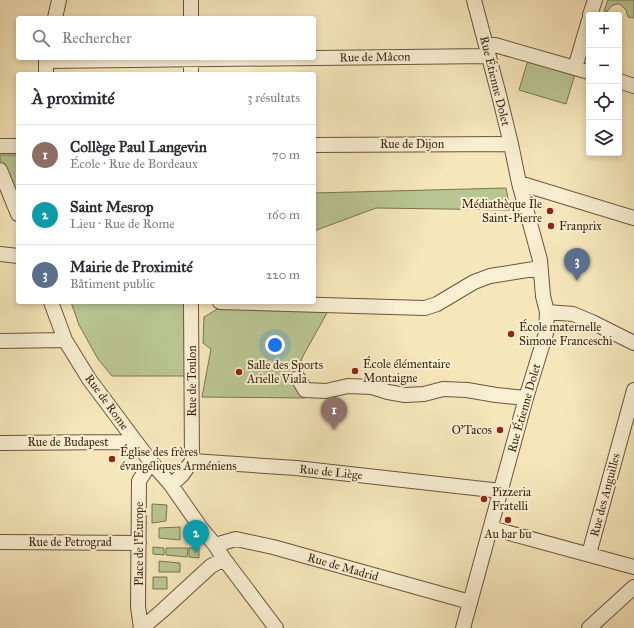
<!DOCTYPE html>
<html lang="fr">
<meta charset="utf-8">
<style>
body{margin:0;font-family:"IM FELL Great Primer",serif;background:#f2f2f3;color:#2b2b33}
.controls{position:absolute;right:12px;top:12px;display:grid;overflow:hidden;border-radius:4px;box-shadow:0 2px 6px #0003}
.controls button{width:36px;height:36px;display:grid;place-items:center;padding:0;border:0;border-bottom:1px solid #e1e1e2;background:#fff;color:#2b2b33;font:20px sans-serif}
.you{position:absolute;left:275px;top:345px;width:14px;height:14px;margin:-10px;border:3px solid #fff;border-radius:50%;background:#1a73e8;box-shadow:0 0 0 6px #1a73e833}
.badge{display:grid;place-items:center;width:26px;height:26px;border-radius:50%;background:#0b8043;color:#fff;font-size:13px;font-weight:700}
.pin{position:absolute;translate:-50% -33px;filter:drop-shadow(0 1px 2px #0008)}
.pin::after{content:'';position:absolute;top:21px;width:14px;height:12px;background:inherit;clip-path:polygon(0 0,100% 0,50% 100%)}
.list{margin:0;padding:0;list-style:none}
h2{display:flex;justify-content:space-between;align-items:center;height:52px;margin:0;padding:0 16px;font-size:17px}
h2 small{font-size:13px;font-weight:400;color:#7c7c81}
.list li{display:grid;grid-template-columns:26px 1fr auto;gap:12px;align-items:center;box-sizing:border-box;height:60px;padding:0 16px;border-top:1px solid #e1e1e2}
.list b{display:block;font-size:15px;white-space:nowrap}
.list p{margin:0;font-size:13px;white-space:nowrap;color:#7c7c81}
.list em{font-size:13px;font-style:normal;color:#7c7c81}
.icon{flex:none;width:22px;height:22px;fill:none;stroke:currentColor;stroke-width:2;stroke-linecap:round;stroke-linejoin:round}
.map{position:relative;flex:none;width:634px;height:628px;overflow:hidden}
.search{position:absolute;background:#fff;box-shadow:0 2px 6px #0003;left:16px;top:16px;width:300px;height:44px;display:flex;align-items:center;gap:10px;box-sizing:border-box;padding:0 14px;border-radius:4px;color:#7c7c81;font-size:15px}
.panel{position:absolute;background:#fff;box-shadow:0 2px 6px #0003;left:16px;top:72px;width:300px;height:232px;border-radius:4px}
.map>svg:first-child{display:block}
</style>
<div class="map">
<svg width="634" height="628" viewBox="0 0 634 628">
<rect width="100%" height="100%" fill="#f6e7bb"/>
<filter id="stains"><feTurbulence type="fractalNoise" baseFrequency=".005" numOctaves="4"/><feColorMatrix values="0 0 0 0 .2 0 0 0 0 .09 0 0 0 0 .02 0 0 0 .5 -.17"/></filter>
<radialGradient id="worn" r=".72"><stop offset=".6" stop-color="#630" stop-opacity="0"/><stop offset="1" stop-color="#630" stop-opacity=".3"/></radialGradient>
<path fill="#b9c693" stroke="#7a7552" d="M608,0h26v18l-6,-1 -2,-7 -6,-6c-7,0 -10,2 -13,8l-3,-1z
M528,60l47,14 -9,30 -47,-14z
M0,155h18v51l-18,-43z
M506,188l4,22 -134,-2 -62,23v-38z
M71,302h114v74h-73l-14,-17 -19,-34z
M219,308l104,2 4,3 -24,43 -7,20 11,1 -2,21 -103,-1 9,-48 -8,-6 1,-26z
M152,504l15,1 -1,16 -14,2z
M180,527v13l-21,-2v-10z
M153,547l11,1v7l-11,-1z
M166,548h22l-1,9 -21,-2z
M189,548h10v10l-10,-1z
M159,561l21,2v9h-21z
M153,577h14v12h-14z"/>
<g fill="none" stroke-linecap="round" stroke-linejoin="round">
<defs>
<path id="minor" d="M191,0v18
M590,15l5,-15
M55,18l4,-18
M486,46l9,-1 94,27
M191,58v16
M46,61l442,-5
M575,68l14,-48
M46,74v-16
M619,81l15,5
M314,145l197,-1
M0,146h18
M0,170l18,44
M519,183l115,35
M0,254l18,2
M51,302l14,38 24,39 62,83 20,23 30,43 14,17 9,14 52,69
M191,302l1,159
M220,302l205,6 12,-4 37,-22 16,-6 50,-8
M547,312l26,2 19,8 42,21
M0,341l65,-1
M298,378l7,12 21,1 22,-5 24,1 16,5 17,3 19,-1 19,-5 24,1 29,5 30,3
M0,443l123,-1 14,1
M192,461l104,7 205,23
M171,485l11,-10 10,-14
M491,528l143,39
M0,542l139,1
M215,545l21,-6 37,8 197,55
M589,554l45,-164
M141,628l-3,-21 1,-126 12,-19
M142,628l20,-17 49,-45 13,-7
M463,628l63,-230 20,-65 1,-21 -4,-16 -3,-36 -21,-77 -8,-39 -12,-49 -25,-95
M589,628l45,-41"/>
</defs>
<use href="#minor" stroke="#6a553c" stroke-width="16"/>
<use href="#minor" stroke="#f9efd3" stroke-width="14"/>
</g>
<g fill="#8f2418" stroke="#f9efd3" stroke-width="1.5">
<circle cx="550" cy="211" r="4"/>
<circle cx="551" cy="226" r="4"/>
<circle cx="511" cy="334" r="4"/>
<circle cx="355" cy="371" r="4"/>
<circle cx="239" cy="372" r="4"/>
<circle cx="500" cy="430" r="4"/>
<circle cx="112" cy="459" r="4"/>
<circle cx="484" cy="499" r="4"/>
<circle cx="508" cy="520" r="4"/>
</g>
<g text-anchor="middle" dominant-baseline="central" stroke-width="4" stroke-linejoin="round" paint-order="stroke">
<g font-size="12" fill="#3c2411" stroke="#f9efd3">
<text transform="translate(375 57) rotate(-1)">Rue de Mâcon</text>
<text transform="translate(495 81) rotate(76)">Rue Étienne Dolet</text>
<text x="412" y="144">Rue de Dijon</text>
<text transform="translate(192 381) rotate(-90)">Rue de Toulon</text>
<text transform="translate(107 402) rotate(54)">Rue de Rome</text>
<text transform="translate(524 408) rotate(-74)">Rue Étienne Dolet</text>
<text x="68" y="442">Rue de Budapest</text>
<text transform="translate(331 472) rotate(6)">Rue de Liège</text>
<text transform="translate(605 495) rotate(-75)">Rue des Anguilles</text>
<text x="70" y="542">Rue de Petrograd</text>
<text transform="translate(139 544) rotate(-90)">Place de l'Europe</text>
<text transform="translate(343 567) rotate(16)">Rue de Madrid</text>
</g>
<g font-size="12" fill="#3c2411" stroke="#f9efd3" text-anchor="start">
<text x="542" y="204" text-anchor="end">Médiathèque Île<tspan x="542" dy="14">Saint-Pierre</tspan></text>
<text x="559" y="226">Franprix</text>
<text x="519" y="327">École maternelle<tspan x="519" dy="14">Simone Franceschi</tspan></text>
<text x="363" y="364">École élémentaire<tspan x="363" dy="14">Montaigne</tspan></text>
<text x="247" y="365">Salle des Sports<tspan x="247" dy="14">Arielle Viala</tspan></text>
<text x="492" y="430" text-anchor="end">O'Tacos</text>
<text x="120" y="452">Église des frères<tspan x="120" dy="14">évangéliques Arméniens</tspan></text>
<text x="492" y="492">Pizzeria<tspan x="492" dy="14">Fratelli</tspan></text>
<text x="508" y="534" text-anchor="middle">Au bar bu</text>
</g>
</g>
<rect width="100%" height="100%" filter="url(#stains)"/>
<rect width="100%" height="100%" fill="url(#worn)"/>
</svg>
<div class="controls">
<button>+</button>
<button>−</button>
<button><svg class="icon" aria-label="locate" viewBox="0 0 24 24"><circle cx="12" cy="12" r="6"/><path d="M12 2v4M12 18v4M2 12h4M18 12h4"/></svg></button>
<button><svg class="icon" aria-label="layers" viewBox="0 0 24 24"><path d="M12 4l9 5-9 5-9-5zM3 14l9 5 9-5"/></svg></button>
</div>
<div class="you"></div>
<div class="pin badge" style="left:334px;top:430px;background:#8d6e63">1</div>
<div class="pin badge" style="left:196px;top:553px;background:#0f9aa8">2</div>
<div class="pin badge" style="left:577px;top:281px;background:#5c6f8a">3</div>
<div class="search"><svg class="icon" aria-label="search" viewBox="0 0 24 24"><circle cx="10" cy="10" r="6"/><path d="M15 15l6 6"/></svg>Rechercher</div>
<section class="panel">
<h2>À proximité<small>3 résultats</small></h2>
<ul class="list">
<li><span class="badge" style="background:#8d6e63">1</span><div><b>Collège Paul Langevin</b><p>École · Rue de Bordeaux</p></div><em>70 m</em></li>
<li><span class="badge" style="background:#0f9aa8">2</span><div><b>Saint Mesrop</b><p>Lieu · Rue de Rome</p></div><em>160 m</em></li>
<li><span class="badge" style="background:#5c6f8a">3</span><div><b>Mairie de Proximité</b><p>Bâtiment public</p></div><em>220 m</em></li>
</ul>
</section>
</div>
